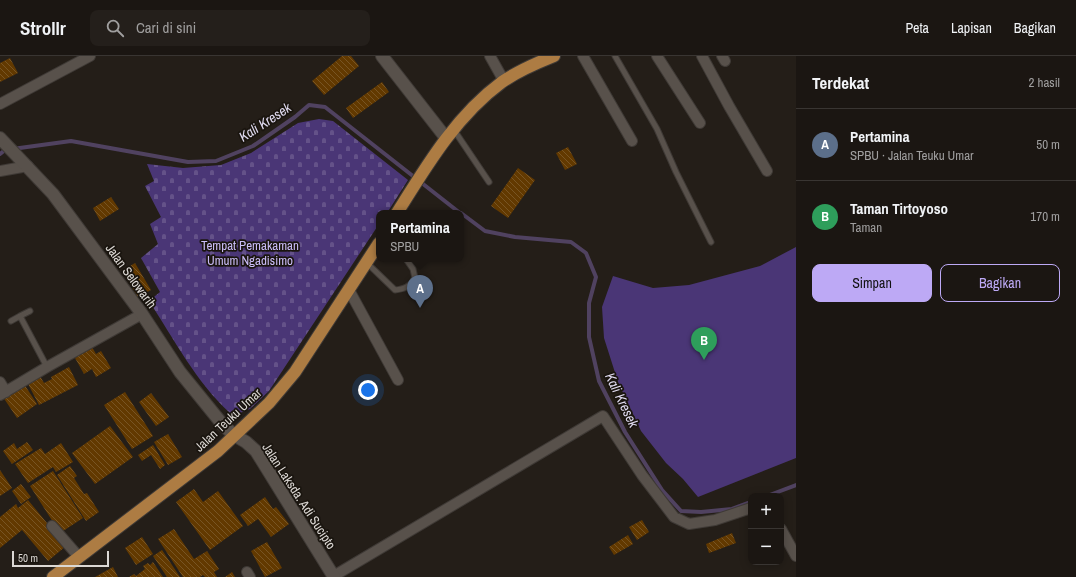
<!DOCTYPE html>
<html lang="id">
<meta charset="utf-8">
<style>
body{margin:0;font-family:"Archivo Narrow",sans-serif;background:#241f1b;color:#f1f3f6}
.controls{position:absolute;right:12px;bottom:12px;display:grid;overflow:hidden;border-radius:8px;box-shadow:0 2px 10px #0003}
.controls button{width:36px;height:36px;display:grid;place-items:center;padding:0;border:0;border-bottom:1px solid #393532;background:#1b1612;color:#f1f3f6;font:20px sans-serif}
.scale{position:absolute;left:12px;bottom:10px;width:97px;box-sizing:border-box;padding-left:4px;border:2px solid #dcd8d4;border-top:0;font-size:11px;line-height:14px;white-space:nowrap;color:#dcd8d4;-webkit-text-stroke:3px #1a150f;paint-order:stroke}
.you{position:absolute;left:368px;top:334px;width:14px;height:14px;margin:-10px;border:3px solid #fff;border-radius:50%;background:#1a73e8;box-shadow:0 0 0 6px #1a73e833}
.badge{display:grid;place-items:center;width:26px;height:26px;border-radius:50%;background:#bda9f5;color:#fff;font-size:13px;font-weight:700}
.pin{position:absolute;translate:-50% -33px;filter:drop-shadow(0 1px 2px #0008)}
.pin::after{content:'';position:absolute;top:21px;width:14px;height:12px;background:inherit;clip-path:polygon(0 0,100% 0,50% 100%)}
.popup{position:absolute;left:376px;top:154px;width:88px;height:52px;box-sizing:border-box;display:grid;place-content:center;border-radius:8px;background:#1b1612;filter:drop-shadow(0 1px 3px #0005);font-size:13px;white-space:nowrap;color:#a09f9f}
.popup b{font-size:15px;color:#f1f3f6}
.popup::after{content:'';position:absolute;left:50%;top:100%;margin-left:-8px;border:8px solid transparent;border-top-color:#1b1612}
.list{margin:0;padding:0;list-style:none}
h2{display:flex;justify-content:space-between;align-items:center;height:52px;margin:0;padding:0 16px;font-size:17px}
h2 small{font-size:13px;font-weight:400;color:#a09f9f}
.list li{display:grid;grid-template-columns:26px 1fr auto;gap:12px;align-items:center;box-sizing:border-box;height:72px;padding:0 16px;border-top:1px solid #393532}
.list b{display:block;font-size:15px;white-space:nowrap}
.list p{margin:0;font-size:13px;white-space:nowrap;color:#a09f9f}
.list em{font-size:13px;font-style:normal;color:#a09f9f}
.actions{display:flex;gap:8px;padding:12px 16px}
.actions a{flex:1;padding:9px 0;border:1px solid #bda9f5;border-radius:8px;text-align:center;font-size:14px;color:#bda9f5}
.actions .main{background:#bda9f5;color:#111}
.icon{flex:none;width:22px;height:22px;fill:none;stroke:currentColor;stroke-width:2;stroke-linecap:round;stroke-linejoin:round}
.map{position:relative;flex:none;width:796px;height:521px;overflow:hidden}
header{display:flex;align-items:center;gap:24px;box-sizing:border-box;height:56px;padding:0 20px;background:#1b1612;border-bottom:1px solid #393532}
header strong{font-size:19px}
nav{display:flex;gap:22px;margin-inline-start:auto;font-size:14px}
.search{width:280px;height:36px;background:#241f1b;display:flex;align-items:center;gap:10px;box-sizing:border-box;padding:0 14px;border-radius:8px;color:#a09f9f;font-size:15px}
main{display:flex}
aside{flex:1;background:#1b1612}
.map>svg:first-child{display:block}
</style>
<header>
<strong>Strollr</strong>
<div class="search"><svg class="icon" aria-label="search" viewBox="0 0 24 24"><circle cx="10" cy="10" r="6"/><path d="M15 15l6 6"/></svg>Cari di sini</div>
<nav><a>Peta</a><a>Lapisan</a><a>Bagikan</a></nav>
</header>
<main>
<div class="map">
<svg width="796" height="521" viewBox="0 0 796 521">
<defs>
<pattern id="cemetery-stones" width="16" height="16" patternUnits="userSpaceOnUse"><rect width="16" height="16" fill="#4a3676"/><path d="M2 7V4a2 2 0 0 1 4 0v3zM10 15v-3a2 2 0 0 1 4 0v3z" fill="#645289"/></pattern>
<pattern id="building-back-hatch" width="6" height="6" patternUnits="userSpaceOnUse"><rect width="6" height="6" fill="#623900"/><path d="M-1 5l2 2M0 0l6 6M5-1l2 2" fill="none" stroke="#785524"/></pattern>
</defs>
<rect width="100%" height="100%" fill="#241e18"/>
<path fill="#4a3676" d="M796,191v211l-98,39 -15,-18 -17,-16 -25,-32 -23,-49 -14,-44 -2,-31 11,-31 40,12 36,-3 71,-19z"/>
<path fill="url(#cemetery-stones)" d="M319,63l14,2 75,59 -21,33h-8v11l-110,167 -19,18 -10,4h-10c-34,-31 -56,-74 -81,-112l11,-9 -19,-34 17,-14 -8,-20 11,-7 -16,-31 9,-5 -7,-17 36,4 38,-3 30,-12 47,-30z"/>
<g fill="none" stroke-linecap="round" stroke-linejoin="round">
<path stroke="#504260" stroke-width="4" d="M0,98l5,-4 66,-9 117,21 28,-1 37,-15 42,-29 14,-12 16,2 135,106
M461,157l24,18 30,6 56,5 15,11 10,24 -7,26v34l10,44 26,51 37,58 19,21 20,1 31,-3 19,-7
M767,440l29,-11"/>
</g>
<path fill="url(#building-back-hatch)" d="M342,0h9l8,10 -35,29 -12,-14z
M10,2l8,15 -18,9v-19z
M382,26l7,10 -36,26 -7,-10z
M568,91l9,17 -12,6 -9,-17z
M518,112l17,12 -27,38 -17,-12z
M111,141l8,12 -19,12 -7,-13z
M135,207l16,27 -13,7 -16,-26z
M92,291l4,7 5,-3 10,17 -15,9 -4,-8 -8,5 -9,-16z
M69,311l9,18 -39,20 -12,-23 13,-6 4,7 8,-4 -1,-2z
M24,328l13,20 -20,14 -14,-21z
M125,336l28,44 -21,13 -28,-44z
M151,337l18,24 -13,9 -17,-24z
M110,370l23,31 -38,27 -23,-31z
M168,378l14,23 -14,8 -14,-23z
M27,386l6,8 -21,14 -9,-13 11,-8 3,6z
M61,387l12,19 -17,10 -3,-5 -25,16 -13,-19 26,-16 4,6z
M153,389l12,20 -5,4 -9,-14 -9,6 -4,-6z
M70,410l7,10 -3,2 10,16 3,-1 12,19 -13,9 -29,-46z
M0,414l12,18 -12,8z
M53,415l30,47 -23,15 -30,-47z
M21,428l10,13 -10,7 -9,-13z
M194,433l9,13 15,-11 25,35 -33,24 -34,-48z
M265,441l8,12 3,-2 13,17 -18,13 -13,-18 -10,7 -8,-11z
M28,444l38,46 -18,15 -26,-31 -22,18v-31l16,-13 2,4z
M642,464l7,12 -12,8 -8,-13z
M174,473l20,30 13,-8 12,18 -5,3 3,5h-12l-2,-2 -3,2h-17l-25,-38z
M732,477l4,10 -27,10 -3,-9z
M628,479l5,9 -19,11 -5,-8z
M142,481l11,17 -17,11 -11,-17z
M267,486l15,26 -17,9 -14,-26z
M162,494l18,27h-13l-14,-21z
M153,506l10,15h-34l5,-3 2,2 9,-7 -2,-3 5,-3 2,2z
M113,511l5,10h-23z
M232,516l3,5h-10z"/>
<g fill="none" stroke-linecap="round" stroke-linejoin="round">
<defs>
<path id="lane" d="M615,0l42,73 19,43 35,70
M454,74l35,52
M367,207l28,27c9,-1 15,-3 20,-12l-2,-9 -7,-10
M20,260l10,-5
M11,265l9,-5 27,51"/>
<path id="street" d="M490,0l14,25
M583,0l49,85
M657,0l43,67
M702,0l27,50 38,65
M722,0l3,5
M0,48l90,-48
M0,115l28,-5
M349,234l49,90
M0,326l6,10
M0,339l47,-28 95,-53
M52,470l27,31
M781,473l15,27
M247,516l3,5
M332,521l271,-161 39,59 32,42 15,7 26,-4 36,-12"/>
<path id="secondary" d="M382,0l64,82
M0,82l53,56 89,120 38,58 43,53 11,10 12,7 10,9 78,126"/>
<path id="primary" d="M397,157c30,-48 59,-97 105,-131 13,-9 37,-20 52,-26
M53,521l165,-126 51,-48 26,-31 84,-129"/>
</defs>
<use href="#lane" stroke="#3f3a36" stroke-width="7"/>
<use href="#street" stroke="#3f3a36" stroke-width="12"/>
<use href="#secondary" stroke="#3f3a36" stroke-width="14"/>
<use href="#primary" stroke="#3f3a36" stroke-width="14"/>
<use href="#lane" stroke="#58514b" stroke-width="5"/>
<use href="#street" stroke="#58514b" stroke-width="10"/>
<use href="#secondary" stroke="#58514b" stroke-width="12"/>
<use href="#primary" stroke="#ad7c43" stroke-width="12"/>
</g>
<g text-anchor="middle" dominant-baseline="central" stroke-width="3.5" stroke-linejoin="round" paint-order="stroke">
<g font-size="13" fill="#cbbdf8" stroke="#1a150f">
<text x="250" y="189">Tempat Pemakaman<tspan x="250" dy="15">Umum Ngadisimo</tspan></text>
</g>
<g font-size="13" fill="#dcd8d4" stroke="#1a150f">
<text transform="translate(131 220) rotate(54)">Jalan Selowarih</text>
<text transform="translate(228 364) rotate(-43)">Jalan Teuku Umar</text>
<text transform="translate(299 440) rotate(57)">Jalan Laksda. Adi Sucipto</text>
</g>
<g font-size="14" font-style="italic" fill="#dfdaef" stroke="#1a150f">
<text transform="translate(265 66) rotate(-33)">Kali Kresek</text>
<text transform="translate(622 344) rotate(64)">Kali Kresek</text>
</g>
</g>
</svg>
<div class="controls">
<button>+</button>
<button>−</button>
</div>
<div class="scale">50 m</div>
<div class="you"></div>
<div class="pin badge" style="left:420px;top:252px;background:#5c6f8a">A</div>
<div class="popup"><b>Pertamina</b>SPBU</div>
<div class="pin badge" style="left:704px;top:304px;background:#2e9e5b">B</div>
</div>
<aside>
<h2>Terdekat<small>2 hasil</small></h2>
<ul class="list">
<li><span class="badge" style="background:#5c6f8a">A</span><div><b>Pertamina</b><p>SPBU · Jalan Teuku Umar</p></div><em>50 m</em></li>
<li><span class="badge" style="background:#2e9e5b">B</span><div><b>Taman Tirtoyoso</b><p>Taman</p></div><em>170 m</em></li>
</ul>
<div class="actions"><a class="main">Simpan</a><a>Bagikan</a></div>
</aside>
</main>
